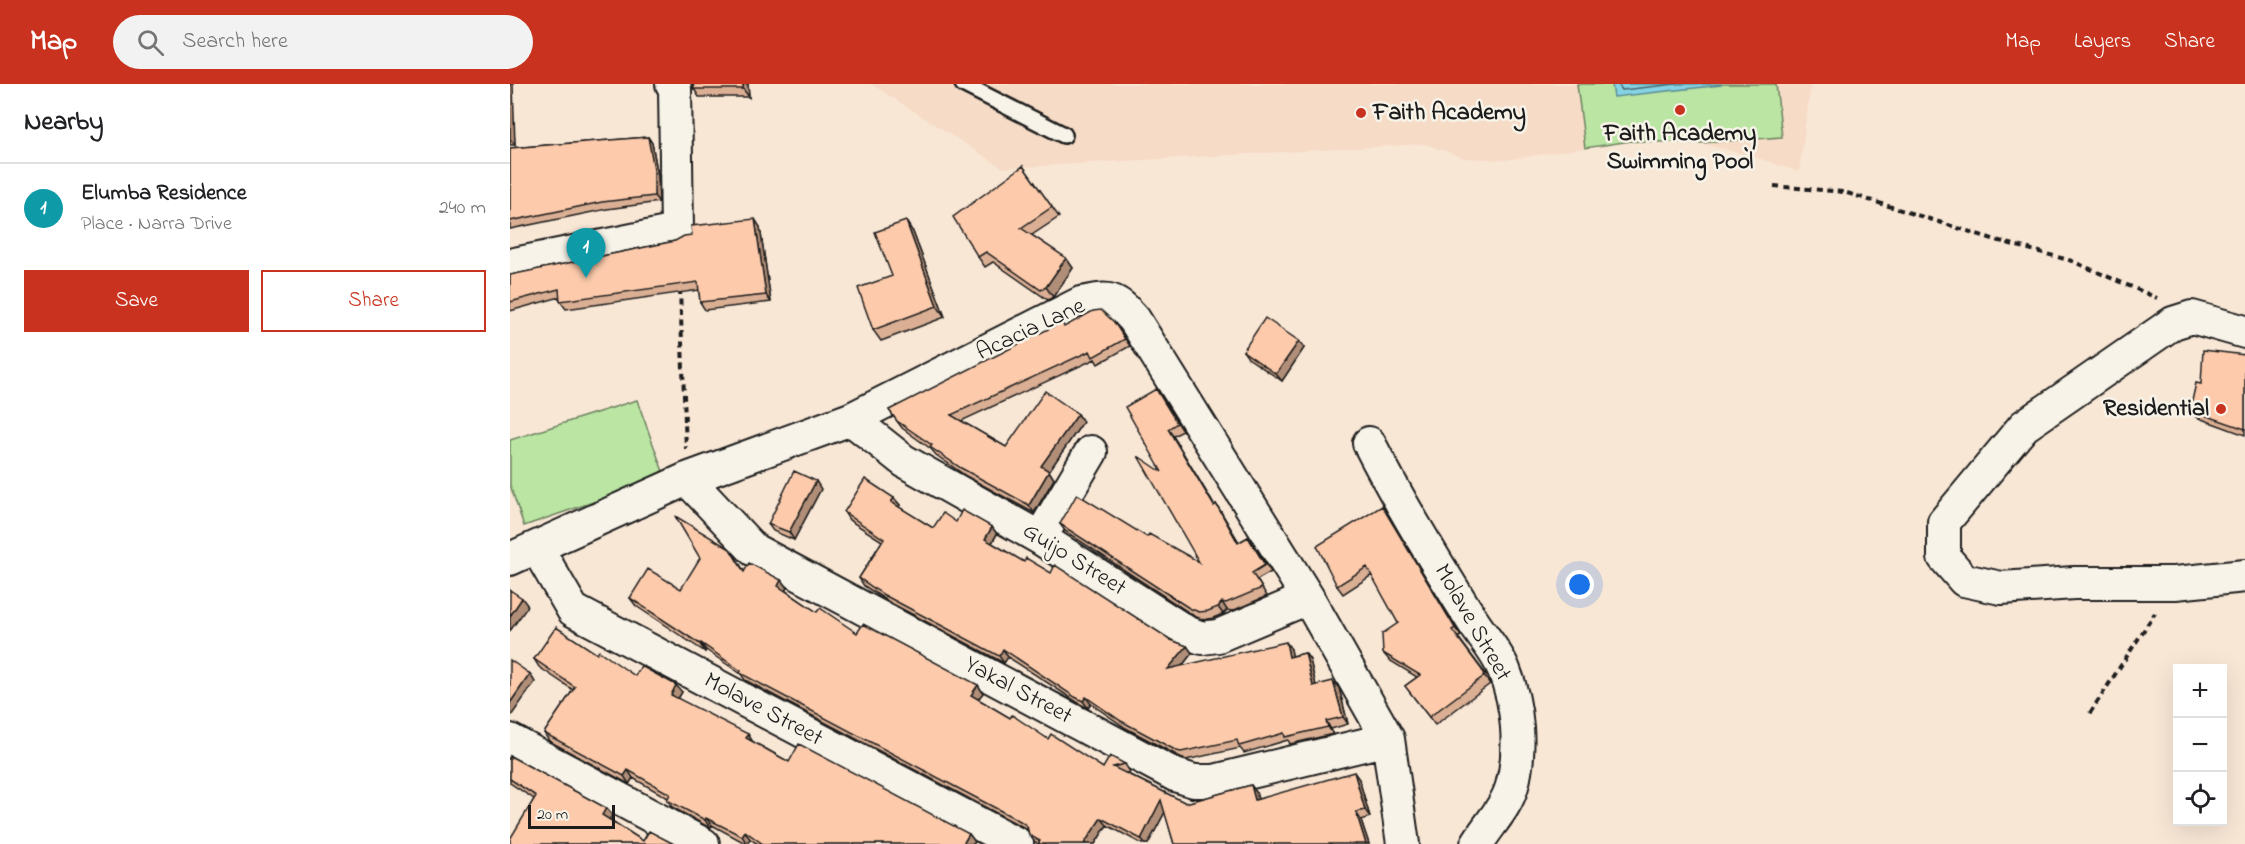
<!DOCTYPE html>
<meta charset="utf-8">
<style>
body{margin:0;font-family:"Indie Flower",sans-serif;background:#f2f2f2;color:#202124}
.controls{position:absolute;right:18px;bottom:18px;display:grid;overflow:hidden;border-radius:0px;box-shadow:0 6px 24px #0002}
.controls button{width:54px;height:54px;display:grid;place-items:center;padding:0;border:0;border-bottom:2px solid #e0e0e0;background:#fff;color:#202124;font:30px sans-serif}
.scale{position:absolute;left:18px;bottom:15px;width:87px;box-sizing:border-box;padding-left:6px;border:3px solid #1c1c1c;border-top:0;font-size:16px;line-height:21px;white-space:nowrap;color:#1c1c1c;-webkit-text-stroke:4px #f7f3e8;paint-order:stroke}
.you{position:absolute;left:1070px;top:501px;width:21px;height:21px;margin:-15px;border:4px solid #fff;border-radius:50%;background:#1a73e8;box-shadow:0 0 0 9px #1a73e833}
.badge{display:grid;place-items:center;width:39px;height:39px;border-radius:50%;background:#c8321e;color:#fff;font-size:20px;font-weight:700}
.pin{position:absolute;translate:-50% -50px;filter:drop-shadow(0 2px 3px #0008)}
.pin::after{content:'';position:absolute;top:32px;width:21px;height:18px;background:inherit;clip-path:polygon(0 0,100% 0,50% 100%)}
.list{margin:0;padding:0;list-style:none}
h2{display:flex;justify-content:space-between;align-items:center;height:78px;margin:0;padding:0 24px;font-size:26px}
h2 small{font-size:20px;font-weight:400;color:#757577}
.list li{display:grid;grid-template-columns:39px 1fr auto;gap:18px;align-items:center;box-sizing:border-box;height:90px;padding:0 24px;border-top:2px solid #e0e0e0}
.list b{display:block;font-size:22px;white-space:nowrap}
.list p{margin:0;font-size:20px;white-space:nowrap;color:#757577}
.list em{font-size:20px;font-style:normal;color:#757577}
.actions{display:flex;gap:12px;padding:18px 24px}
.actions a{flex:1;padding:14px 0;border:2px solid #c8321e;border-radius:0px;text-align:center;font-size:21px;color:#c8321e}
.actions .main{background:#c8321e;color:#fff}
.icon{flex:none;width:33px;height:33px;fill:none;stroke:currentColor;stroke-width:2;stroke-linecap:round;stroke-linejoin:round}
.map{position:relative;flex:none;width:1735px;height:760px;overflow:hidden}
header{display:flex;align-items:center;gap:36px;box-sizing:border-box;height:84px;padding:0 30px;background:#c8321e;color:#fff}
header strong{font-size:28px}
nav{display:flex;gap:33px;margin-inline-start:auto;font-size:21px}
.search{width:420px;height:54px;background:#f2f2f2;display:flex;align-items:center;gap:15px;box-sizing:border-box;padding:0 21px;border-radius:33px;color:#757577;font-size:22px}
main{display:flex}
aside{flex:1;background:#fff}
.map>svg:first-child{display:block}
</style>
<header>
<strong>Map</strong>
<div class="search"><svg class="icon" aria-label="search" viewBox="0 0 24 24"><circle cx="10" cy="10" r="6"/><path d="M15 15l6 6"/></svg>Search here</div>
<nav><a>Map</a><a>Layers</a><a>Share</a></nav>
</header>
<main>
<aside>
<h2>Nearby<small></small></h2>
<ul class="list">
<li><span class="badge" style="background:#0f9aa8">1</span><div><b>Elumba Residence</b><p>Place · Narra Drive</p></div><em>240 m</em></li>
</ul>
<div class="actions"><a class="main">Save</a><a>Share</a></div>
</aside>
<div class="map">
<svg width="1735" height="760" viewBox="0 0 1735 760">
<rect width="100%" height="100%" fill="#f9e7d6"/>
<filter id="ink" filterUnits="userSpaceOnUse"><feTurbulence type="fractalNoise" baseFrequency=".0167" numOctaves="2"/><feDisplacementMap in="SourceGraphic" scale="12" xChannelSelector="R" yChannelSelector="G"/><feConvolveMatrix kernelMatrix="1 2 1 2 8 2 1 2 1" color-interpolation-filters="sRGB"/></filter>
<g filter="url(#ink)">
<path fill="#f6dbc6" d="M361,0h940l-12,88 -44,-15 -56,-14 -68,-2 -126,19 -41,-2 -39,-14 -422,24z"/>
<path fill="#bae5a2" stroke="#6b805f" stroke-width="1.5" d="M1067,0h199l6,53 -83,6 -68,-2 -46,7z
M127,316l28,77 -141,49 -14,-41v-45z"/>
<path fill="#85d3e3" stroke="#5b8a93" stroke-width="1.5" d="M1102,0h109v1l-107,12z"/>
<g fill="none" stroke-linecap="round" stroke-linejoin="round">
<path stroke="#46656c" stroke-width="1.5" d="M1108,0l4,6 54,-6"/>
<defs>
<path id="lane" d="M453,0l101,51"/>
<path id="street" d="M0,181l167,-34 -2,-143 -3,-4
M1735,248l-53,-15 -19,6 -149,103 -80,96v35l20,23 37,8 73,-5h101l70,-7
M341,335l53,42 136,77 146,94 16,6 16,-2 90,-38
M859,359c31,61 67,120 103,177 10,16 25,32 32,50 14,35 18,79 8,116 -6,22 -24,39 -35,58
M177,395l67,71 421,225 19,6h20l174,-42
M530,454l51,-86
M27,464l36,62 444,234
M0,475l177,-80 164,-60 230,-116c29,-6 33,-6 53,16l174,279 80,141 15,105
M0,656l193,104"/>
</defs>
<use href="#lane" stroke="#1c1c1c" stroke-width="20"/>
<use href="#street" stroke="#1c1c1c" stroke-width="36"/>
<path stroke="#1c1c1c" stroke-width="4" stroke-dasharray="6 4.5" stroke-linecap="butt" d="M1264,102l70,6 152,48 76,21 85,37
M170,205l6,160
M1580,629l65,-100"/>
<use href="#lane" stroke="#f7f3e8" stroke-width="15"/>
<use href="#street" stroke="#f7f3e8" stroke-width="32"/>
</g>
<path fill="#daaf94" stroke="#1c1c1c" stroke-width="1.5" d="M0,0l5,61h-5z
M183,0h55l1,13h-50l-5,-8z
M138,53l4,6 6,33 1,26 -52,7 -97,20v-81z
M513,82l36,51 -27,18 34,23 7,10 -20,29 -5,3 -55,-38 -8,5 -7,-10z
M250,143l11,75 -66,8 -5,-8 -1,-12 -133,19 -6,-8v-4l-50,14v-36l165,-34z
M403,148l32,85 -64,24 -8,-11 19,-54z
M604,238l16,24 -32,18 -3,-5 -134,62 45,26 72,-33 5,8 -34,49 5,8 -20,34 -68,-37 -30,-21 -5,-6 -29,-21 -13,-18 176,-83z
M789,257l5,7 -22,33 -34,-23 -5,-7z
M1735,271v80l-49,-18 -6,-7 11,-26z
M646,305l27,42 -10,5 41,70 2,-2 5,8 18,30 9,-5 23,35 -14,8 10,16 -35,15 -5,-1 -4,4 -10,4 -9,2 -10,-4 -129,-85 -5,-7 87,13 52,25 -37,-90z
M311,405l-27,51 -21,-9 -5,-7z
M384,414l6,7 -2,2 35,21 23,-6 36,5 5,7 -5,9 32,19 27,11 120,67 16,6 5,7 -10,13 109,-17 1,7 13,-3 5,7 6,26 23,2 9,36 -17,5 2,5 -43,10 -2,-4 -44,13 -4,-5 -54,12 -4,-2 -56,-30 -35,-24 -3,4 -8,-4 -72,-47 -4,6 -115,-61 -25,-16 -5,-8 23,-37 -33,-21 -5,-8z
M877,430l74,122 -3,1 30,40 2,7 -55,41 -30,-39 12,-9 -28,-17 -6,-7 15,-30 -26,-48 -29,19 -6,-8z
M225,472l9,15 37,9 6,8 -2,2 32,22 40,21 121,52 5,8 -5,6 32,19 38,21 55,29 22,-4 5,8 -4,1 60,30 65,-18 5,7 2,7 101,-20 11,38 -9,3 8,24h-195l-9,-32 -17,32h-6l-35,-19 -12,19h-57l-3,-2 -6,-7 -1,-5 -3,-2 -280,-148 -4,-6 -35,-24 -1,2 -69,-46 -6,-8 51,-9z
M87,570l38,22 47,16 -4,7 111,63 180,72 6,8 -2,2h-215l-8,-5 -3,5 -35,-19 -2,3 -38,-21 -5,-7 1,-2 -35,-20 -4,6 -80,-43 -5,-8 29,-43 -34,-23 -5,-8z
M0,672l96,52 6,7 -3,4 34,22 31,3h-164l24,-45 -24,-16z"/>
<path fill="#b18e78" stroke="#1c1c1c" stroke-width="1.5" d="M0,0h3l2,61 -5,-6z
M233,0h5l1,13 -6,-8z
M138,53l4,6 6,33 1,26 -5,-6z
M245,135l5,8 11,75 -5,-7z
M396,137l7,11 32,85 -8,-11z
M556,174l7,10 -20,29 -7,-10z
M789,257l5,7 -22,33 -6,-7z
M568,330l5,8 -36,52 -6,-8z
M658,345l5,7 46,77 -5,-7z
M539,387l5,8 -20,34 -5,-8z
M306,397l5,8 -27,51 -5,-8z
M384,414l6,7 -3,5 -6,-8z
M706,420l5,8 22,39 -5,-8z
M872,422l5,8 74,122 -6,-8z
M482,443l5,7 -7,12 -5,-7z
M271,496l6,8 -4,5 -5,-7z
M12,514l6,8 -18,25v-15z
M712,518l5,8 -4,4 -5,-7z
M776,558l5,7 3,15 -5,-7z
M191,559l5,7 -1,2 -5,-8z
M677,562l5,7 -18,23 -6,-7z
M493,565l5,8 -4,6 -5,-7z
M795,569l5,7 8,34 -5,-8z
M972,586l6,7 2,7 -6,-8z
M20,590l5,8 -24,34 -1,-1v-12z
M823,597l6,7 9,36 -5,-7z
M166,601l6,7 -6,10 -5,-7z
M468,601l5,8 -7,9 -5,-7z
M576,613l5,7 -3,4 -5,-7z
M816,637l5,8 2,5 -5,-7z
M238,650l5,8 -7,-4z
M118,686l5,8 -4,6 -5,-8z
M844,688l5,7 11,38 -5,-7z
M741,701l5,7 4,15 -5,-7z
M651,716l6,8 -19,36h-3l-4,-5z
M96,724l6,7 -4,7 -6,-7z
M846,728l5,8 8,24h-3z
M196,734l6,7 -2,3 -5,-8z
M591,734l6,7 -12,19h-11z
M235,747l5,8 -3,5 -5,-8z
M459,750l6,8 -2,2h-10z"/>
<path fill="#fdcbac" stroke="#1c1c1c" stroke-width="1.5" d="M183,0h50v5h-49z
M138,53l6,32v27l-52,6 -92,19v-73z
M513,82l29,41 -31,21 45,30 -20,29 -5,3 -55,-38 -8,5 -25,-40z
M245,135l11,76 -66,7 -2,-20 -138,19 -1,-12 -49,13v-27l165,-34 9,-5 8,-1 -1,-9z
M396,137l31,85 -64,24 -15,-42 34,-12 -17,-44z
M591,226l13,12 11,17 -32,18 -3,-6 -139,64 55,32 39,-56 33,23 -37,52 8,5 -20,34 -68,-37 -31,-21 2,-2 -35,-24 -8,-11 173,-88 2,5 29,-16z
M755,234l34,23 -23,33 -33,-23z
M1693,266l42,5v74l-55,-19 6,-27 5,1z
M646,305l21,34 -9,6 46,77 2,-2 22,39 10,-6 17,28 -13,8 10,15 -36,15 -4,-1 -4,5 -10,4 -9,1 -10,-4 -129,-84 17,-30 70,43 2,-3 50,28 -61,-106 24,16 -37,-65z
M284,387l22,10 -27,51 -21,-8z
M355,395l29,19 -3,4 42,26 10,-15 13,9 6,-12 30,17 -7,12 39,23 2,-4 25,15 4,-8 116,75 16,6 -19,23 118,-27 3,15 16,-4 8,33 20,-5 10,36 -17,4 2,6 -43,10 -1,-4 -45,13 -2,-6 -56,12 -4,-1 -56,-30 -35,-24 -3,4 -8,-4 -72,-48 -4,7 -115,-61 -25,-17 25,-39 -40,-27z
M872,422l73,122 -3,2 30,40 2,6 -55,41 -24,-31 15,-11 -37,-22 -1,-19 16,-11 -31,-56 -30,19 -20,-40z
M165,432l55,33 14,23 5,-9 32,17 -3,6 39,26 3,-4 37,25 6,-9 115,61 -7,10 39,23 2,-3 36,24 3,-5 52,34 7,-12 15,8 -12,3 73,36 65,-18 4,15 99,-28 11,38 -9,2 10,32h-192l-13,-44 -20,39 -40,-21 -17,26h-46l2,-3 -11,-6 -2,-9 -7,-5 -280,-148 1,-2 -40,-28 -1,1 -70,-46 18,-29 33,20 19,-31z
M0,506l12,8 -12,18z
M46,543l41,27 2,-3 36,25 6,-10 35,19 -5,10 77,39 -2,4 43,24 10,-18 170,90 -6,10h-200l-18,-13 -3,5 -36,-18 -1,2 -38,-20 3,-6 -42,-24 -4,6 -80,-43 31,-46 -41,-28z
M0,576l20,14 -20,29z
M0,672l96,52 -4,7 41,26 6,-10 25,13h-164v-5l26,-43 -26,-17z"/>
</g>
<g fill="#c8321e" stroke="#f7f3e8" stroke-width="2">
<circle cx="1170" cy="26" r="6"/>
<circle cx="851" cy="29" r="6"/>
<circle cx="1711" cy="325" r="6"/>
</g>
<g text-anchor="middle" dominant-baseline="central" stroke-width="5" stroke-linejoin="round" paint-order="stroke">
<g font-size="24" font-weight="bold" fill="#1c1c1c" stroke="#f7f3e8" text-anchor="start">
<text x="863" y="29">Faith Academy</text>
<text x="1170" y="50" text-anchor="middle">Faith Academy<tspan x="1170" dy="28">Swimming Pool</tspan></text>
<text x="1699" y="325" text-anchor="end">Residential</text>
</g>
<g font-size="24" fill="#1c1c1c" stroke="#f7f3e8">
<text transform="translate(521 246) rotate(-25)">Acacia Lane</text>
<text transform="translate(564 476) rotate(32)">Guijo Street</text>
<text transform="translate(962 539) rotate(60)">Molave Street</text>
<text transform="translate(508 607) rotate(28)">Yakal Street</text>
<text transform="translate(253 626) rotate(28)">Molave Street</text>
</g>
</g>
</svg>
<div class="controls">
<button>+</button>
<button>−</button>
<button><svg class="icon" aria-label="locate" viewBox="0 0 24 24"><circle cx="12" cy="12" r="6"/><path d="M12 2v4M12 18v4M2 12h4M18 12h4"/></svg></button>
</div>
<div class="scale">20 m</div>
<div class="you"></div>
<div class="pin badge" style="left:76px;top:194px;background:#0f9aa8">1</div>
</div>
</main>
